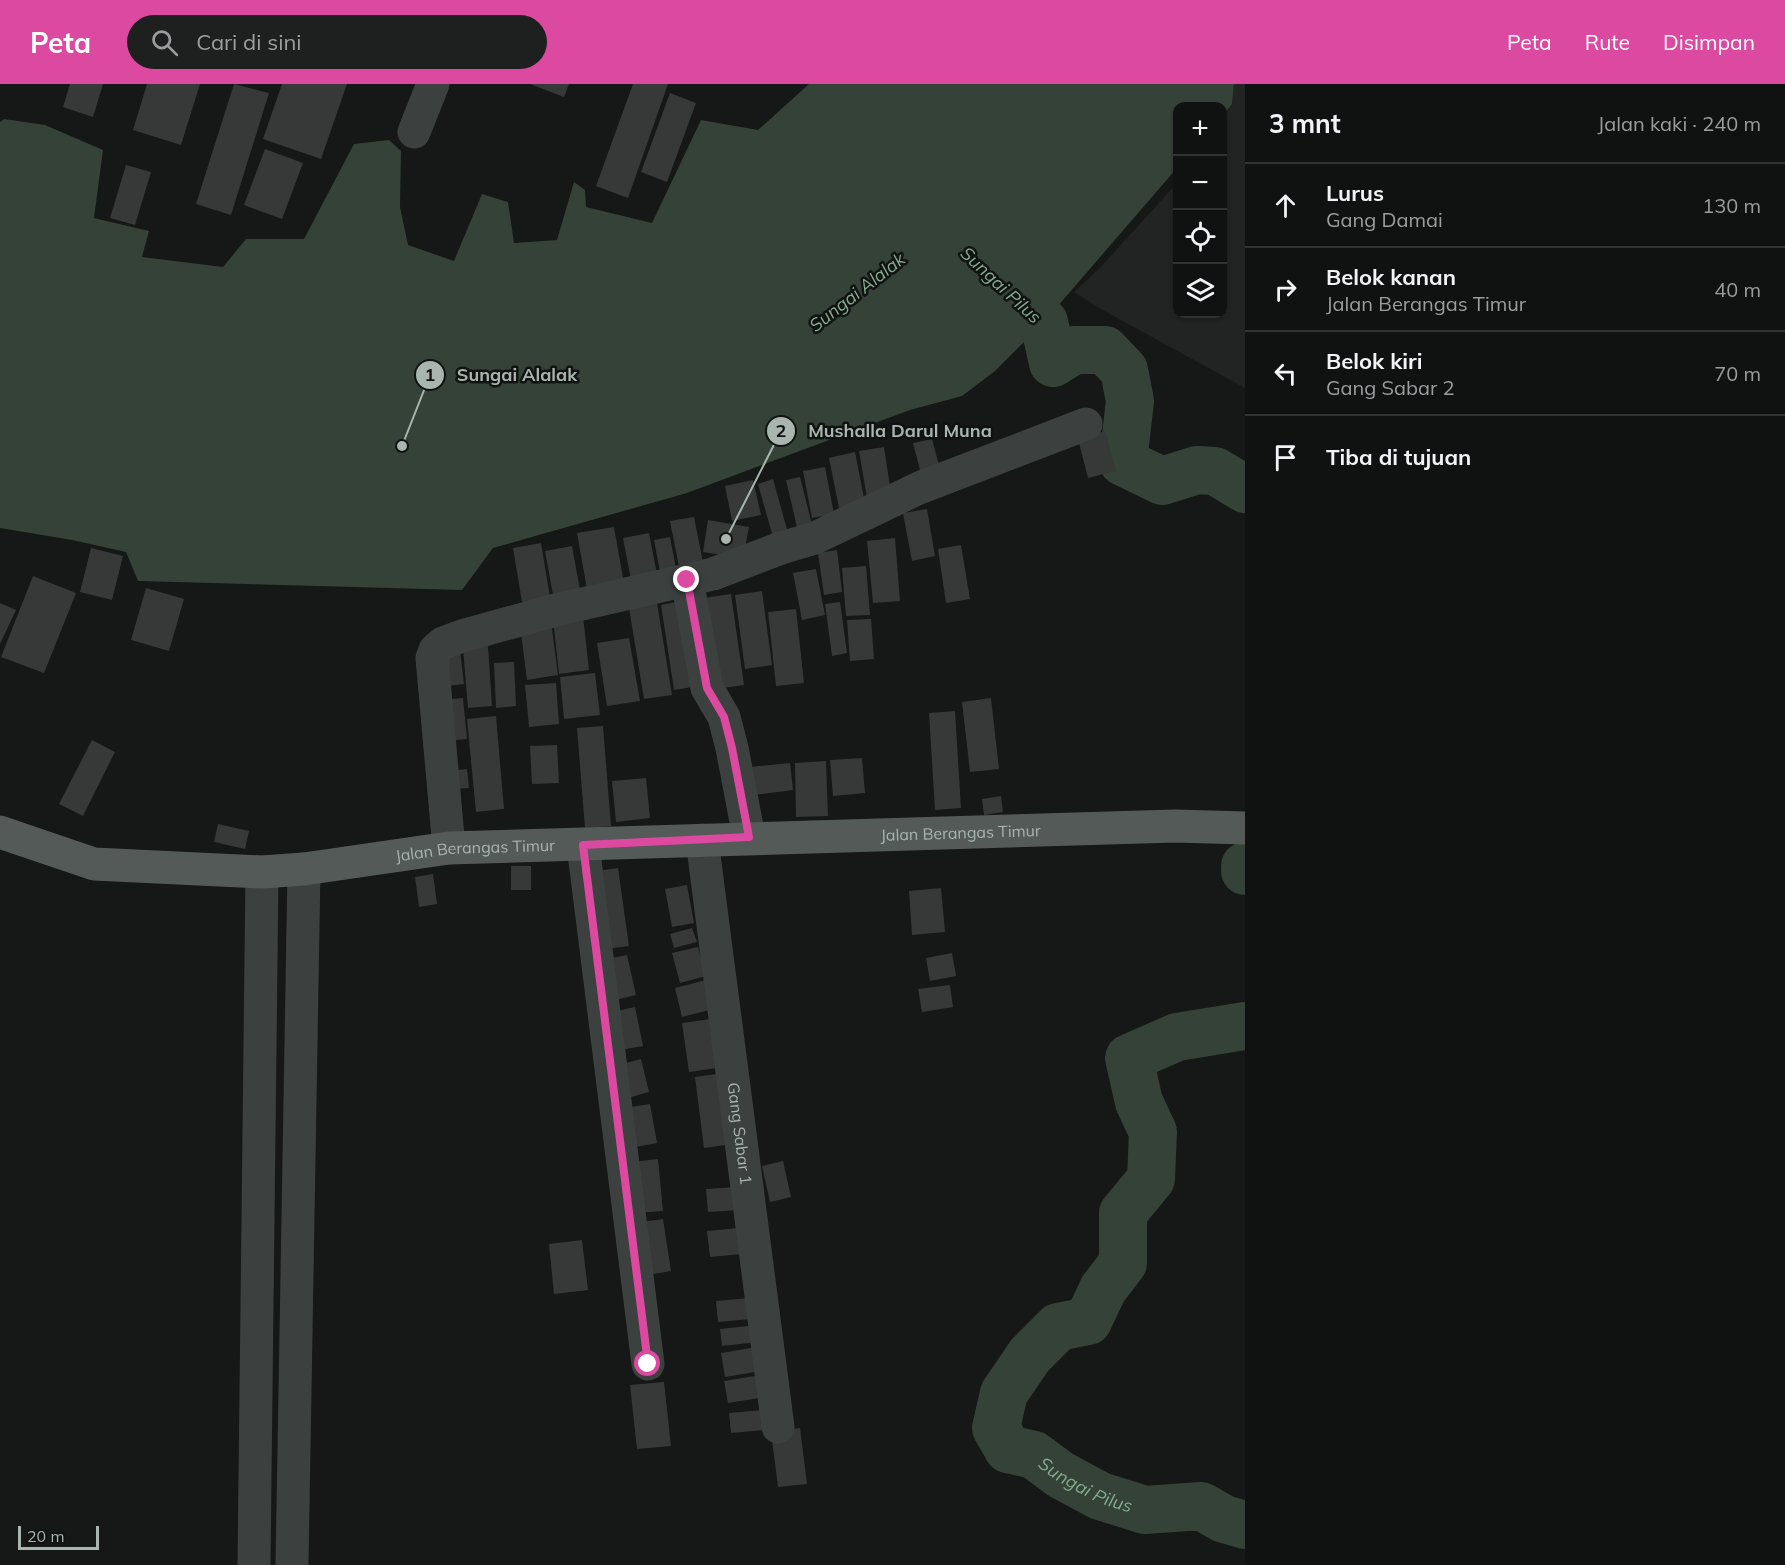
<!DOCTYPE html>
<html lang="id">
<meta charset="utf-8">
<style>
body{margin:0;font-family:Mulish,sans-serif;background:#1e1f1f;color:#f1f3f6}
.controls{position:absolute;right:18px;top:18px;display:grid;overflow:hidden;border-radius:12px;box-shadow:0 2px 4px #0004}
.controls button{width:54px;height:54px;display:grid;place-items:center;padding:0;border:0;border-bottom:2px solid #303131;background:#101111;color:#f1f3f6;font:30px sans-serif}
.scale{position:absolute;left:18px;bottom:15px;width:81px;box-sizing:border-box;padding-left:6px;border:3px solid #a9b5af;border-top:0;font-size:16px;line-height:21px;white-space:nowrap;color:#a9b5af;-webkit-text-stroke:4px #111212;paint-order:stroke}
.stop{position:absolute;width:18px;height:18px;margin:-14px;border:4px solid #dc49a0;border-radius:50%;background:#fff}
.stop.end{background:#dc49a0;border-color:#fff;box-shadow:0 2px 6px #0008}
.list{margin:0;padding:0;list-style:none}
h2{display:flex;justify-content:space-between;align-items:center;height:78px;margin:0;padding:0 24px;font-size:26px}
h2 small{font-size:20px;font-weight:400;color:#9c9d9f}
.list li{display:grid;grid-template-columns:39px 1fr auto;gap:18px;align-items:center;box-sizing:border-box;height:84px;padding:0 24px;border-top:2px solid #303131}
.list b{display:block;font-size:22px;white-space:nowrap}
.list p{margin:0;font-size:20px;white-space:nowrap;color:#9c9d9f}
.list em{font-size:20px;font-style:normal;color:#9c9d9f}
.icon{flex:none;width:33px;height:33px;fill:none;stroke:currentColor;stroke-width:2;stroke-linecap:round;stroke-linejoin:round}
.map{position:relative;flex:none;width:1245px;height:1481px;overflow:hidden}
header{display:flex;align-items:center;gap:36px;box-sizing:border-box;height:84px;padding:0 30px;background:#dc49a0;color:#fff}
header strong{font-size:28px}
nav{display:flex;gap:33px;margin-inline-start:auto;font-size:21px}
.search{width:420px;height:54px;background:#1e1f1f;display:flex;align-items:center;gap:15px;box-sizing:border-box;padding:0 21px;border-radius:33px;color:#9c9d9f;font-size:22px}
main{display:flex}
aside{flex:1;background:#101111}
.map>svg:first-child{display:block}
</style>
<header>
<strong>Peta</strong>
<div class="search"><svg class="icon" aria-label="search" viewBox="0 0 24 24"><circle cx="10" cy="10" r="6"/><path d="M15 15l6 6"/></svg>Cari di sini</div>
<nav><a>Peta</a><a>Rute</a><a>Disimpan</a></nav>
</header>
<main>
<div class="map">
<svg width="1245" height="1481" viewBox="0 0 1245 1481">
<rect width="100%" height="100%" fill="#161717"/>
<path fill="#222423" d="M1234,0h11v304l-144,-79 -27,-17 25,-23 78,-86 1,131h44l1,-196 9,-14z"/>
<path fill="#344237" d="M809,0h425l-2,20 -9,12 -1,-10h-44l-1,62 -133,154 -49,49 -33,25 -52,14 -223,83 -194,55 -31,42 -324,-9 -12,-29 -54,-12 -72,-12v-406l4,-3 41,6 58,25 -9,68 55,13 -7,26 81,10 23,-28h58l50,-95 35,-4 12,11 -1,56 8,38 46,16 28,-67 26,8 6,41 43,-3 17,-58 11,8 1,17 66,16 49,-103 57,10z"/>
<g fill="none" stroke-linecap="round" stroke-linejoin="round">
<g stroke="#344237" stroke-width="48">
<path d="M994,194l50,44 9,41 21,-13h31l19,20 6,31 -7,61 39,19 35,-11 18,1 30,18"/>
<path d="M1245,782v5"/>
<path id="s1" d="M1245,942l-68,11 -48,21 10,44 14,30 -2,47 -28,34v50l-20,26 -15,32 -30,6 -28,28 -26,38 -8,35 12,21 26,6 27,20 39,21 45,14 56,-4 23,13 21,6"/>
</g>
</g>
<path fill="#363937" d="M70,0h33l-10,33 -30,-10z
M147,0h53l-19,61 -48,-15z
M234,0l35,9 -38,122 -35,-11z
M282,0h65l-26,75 -58,-20z
M530,0h39l-5,13z
M633,0h35l-40,114 -32,-12z
M670,9l26,10 -29,79 -26,-10z
M265,65l38,14 -21,56 -38,-14z
M126,81l25,7 -16,53 -25,-7z
M1105,347l11,40 -28,7 -10,-39z
M932,355l9,34 -19,5 -9,-35z
M884,363l8,53 -24,4 -9,-53z
M855,368l10,51 -26,5 -10,-50z
M825,383l9,47 -22,4 -9,-47z
M800,393l15,59 -15,4 -14,-60z
M773,395l15,54 -15,4 -15,-53z
M753,396l8,35 -29,6 -7,-35z
M927,425l8,47 -23,5 -9,-48z
M694,433l10,50 -24,5 -10,-51z
M708,436l41,7 -6,31 -40,-6z
M614,443l11,62 -37,6 -11,-62z
M649,449l9,47 -26,5 -9,-47z
M670,453l8,42 -16,3 -8,-42z
M895,454l5,63 -27,2 -6,-62z
M541,459l10,60 -28,5 -10,-60z
M961,461l9,54 -24,4 -8,-54z
M572,462l10,55 -27,5 -10,-55z
M91,464l32,8 -11,44 -32,-8z
M837,466l5,42 -18,3 -6,-42z
M866,482l4,49 -24,1 -4,-48z
M816,485l9,46 -23,5 -9,-47z
M33,492l43,17 -32,80 -43,-16z
M146,504l38,11 -15,52 -38,-11z
M762,507l10,74 -27,4 -10,-74z
M731,510l13,91 -35,5 -13,-91z
M691,515l14,86 -31,5 -13,-85z
M840,518l7,51 -15,3 -7,-52z
M0,519l16,7 -16,34z
M657,519l15,92 -28,4 -15,-91z
M796,525l8,74 -28,3 -8,-74z
M583,532l6,54 -30,4 -6,-55z
M871,535l3,40 -24,2 -3,-41z
M551,537l7,54 -31,5 -7,-55z
M629,554l11,63 -33,5 -10,-63z
M488,562l4,60 -24,2 -5,-60z
M460,566l4,34 -16,2 -4,-35z
M514,578l2,44 -20,2 -2,-45z
M595,589l5,42 -36,4 -4,-42z
M556,599l3,41 -30,3 -4,-42z
M463,614l4,41 -22,2 -4,-41z
M991,614l8,71 -29,3 -8,-70z
M955,627l6,97 -26,2 -6,-97z
M496,632l8,93 -28,3 -9,-93z
M603,642l8,100 -26,2 -8,-100z
M92,656l23,12 -32,64 -24,-12z
M557,661l2,38 -27,1 -2,-38z
M862,674l3,35 -32,3 -3,-36z
M826,677l2,55 -32,1 -1,-54z
M790,679l3,27 -40,5 -3,-28z
M467,685l2,19 -17,1 -2,-18z
M646,694l4,40 -34,4 -4,-41z
M1001,712l2,16 -19,3 -2,-16z
M218,740l31,7 -4,18 -31,-7z
M511,782h20v24h-20z
M618,784l11,78 -29,4 -10,-78z
M433,790l4,30 -18,3 -4,-30z
M687,801l7,38 -22,4 -7,-38z
M941,804l4,44 -33,3 -3,-44z
M692,844l5,14 -23,6 -4,-14z
M698,863l8,29 -26,7 -8,-30z
M952,869l4,23 -26,5 -4,-23z
M627,871l9,40 -25,6 -9,-41z
M706,896l7,29 -31,8 -7,-29z
M950,901l3,22 -31,5 -4,-23z
M635,923l8,39 -28,5 -7,-38z
M711,935l6,49 -28,4 -7,-49z
M641,975l8,33 -25,7 -9,-33z
M724,989l9,71 -29,4 -9,-71z
M650,1020l7,39 -27,5 -6,-40z
M658,1075l5,52 -27,2 -4,-51z
M783,1077l8,36 -21,5 -8,-36z
M738,1103l2,23 -32,2 -2,-23z
M663,1135l8,52 -29,5 -8,-53z
M749,1143l3,26 -42,4 -3,-26z
M582,1156l6,50 -34,4 -5,-50z
M760,1213l2,21 -44,4 -2,-21z
M757,1241l1,17 -36,4 -2,-17z
M757,1263l4,24 -36,6 -4,-24z
M761,1291l4,22 -37,6 -4,-22z
M664,1298l7,64 -34,3 -7,-64z
M763,1326l2,20 -34,3 -2,-20z
M800,1344l7,56 -29,3 -7,-55z"/>
<g fill="none" stroke-linecap="round" stroke-linejoin="round">
<g stroke="#3c413f" stroke-width="33">
<path d="M414,48l19,-48"/>
<path d="M687,496l20,108 17,29 8,31 17,89"/>
<path id="s2" d="M702,756l76,587"/>
<path d="M583,761l65,519"/>
<path d="M449,764l-17,-190 3,-8 8,-7 19,-7 94,-26 157,-36 68,-26 34,-10 104,-50 167,-64"/>
<path d="M254,1481l8,-693"/>
<path d="M292,1481l12,-696"/>
</g>
<path stroke="#535a57" stroke-width="33" id="s3" d="M0,748l94,32 168,8 42,-3 145,-21 726,-22 70,2"/>
</g>
<g fill="none" stroke-linecap="round" stroke-linejoin="round">
<path stroke="#dc49a0" stroke-width="8" d="M648,1280l-65,-519 166,-8 -17,-89 -8,-31 -17,-29 -20,-108"/>
</g>
<g text-anchor="middle" dominant-baseline="central" stroke-width="5" stroke-linejoin="round" paint-order="stroke">
<g font-size="16" fill="#a9b5af" stroke="#111212">
<text stroke="none"><textPath href="#s3" startOffset="968">Jalan Berangas Timur</textPath></text>
<text stroke="none"><textPath href="#s3" startOffset="482">Jalan Berangas Timur</textPath></text>
<text stroke="none"><textPath href="#s2" startOffset="296">Gang Sabar 1</textPath></text>
</g>
<g font-size="18" font-style="italic" fill="#84ac8d" stroke="#111212">
<text transform="translate(1001 201) rotate(43)">Sungai Pilus</text>
<text transform="translate(857 208) rotate(-38)">Sungai Alalak</text>
<text stroke="none"><textPath href="#s1" startOffset="672">Sungai Pilus</textPath></text>
</g>
</g>
<path fill="none" stroke="#a9b5af" stroke-width="2" d="M402 362L430 291M726 455L781 347"/>
<g fill="#a9b5af" stroke="#111212" stroke-width="2">
<circle cx="402" cy="362" r="6"/>
<circle cx="726" cy="455" r="6"/>
<circle cx="430" cy="291" r="15"/>
<circle cx="781" cy="347" r="15"/>
</g>
<g font-size="18" text-anchor="middle" font-weight="bold" fill="#111">
<text x="430" y="297">1</text>
<text x="781" y="353">2</text>
</g>
<g font-size="18" text-anchor="middle" font-weight="bold" fill="#a9b5af" stroke="#111212" stroke-width="5" stroke-linejoin="round" paint-order="stroke">
<text x="517" y="297">Sungai Alalak</text>
<text x="900" y="353">Mushalla Darul Muna</text>
</g>
</svg>
<div class="controls">
<button>+</button>
<button>−</button>
<button><svg class="icon" aria-label="locate" viewBox="0 0 24 24"><circle cx="12" cy="12" r="6"/><path d="M12 2v4M12 18v4M2 12h4M18 12h4"/></svg></button>
<button><svg class="icon" aria-label="layers" viewBox="0 0 24 24"><path d="M12 4l9 5-9 5-9-5zM3 14l9 5 9-5"/></svg></button>
</div>
<div class="scale">20 m</div>
<div class="stop" style="left:648px;top:1280px"></div>
<div class="stop end" style="left:687px;top:496px"></div>
</div>
<aside>
<h2>3 mnt<small>Jalan kaki · 240 m</small></h2>
<ul class="list">
<li><svg class="icon" aria-label="ahead" viewBox="0 0 24 24"><path d="M12 20V5M6 11l6-6 6 6"/></svg><div><b>Lurus</b><p>Gang Damai</p></div><em>130 m</em></li>
<li><svg class="icon" aria-label="right" viewBox="0 0 24 24"><path d="M7 20v-9h11M14 6l5 5-5 5"/></svg><div><b>Belok kanan</b><p>Jalan Berangas Timur</p></div><em>40 m</em></li>
<li><svg class="icon" aria-label="left" viewBox="0 0 24 24"><path d="M17 20v-9H6M10 6l-5 5 5 5"/></svg><div><b>Belok kiri</b><p>Gang Sabar 2</p></div><em>70 m</em></li>
<li><svg class="icon" aria-label="arrive" viewBox="0 0 24 24"><path d="M6 21V4h12l-3 4 3 4H6"/></svg><div><b>Tiba di tujuan</b></div></li>
</ul>
</aside>
</main>
